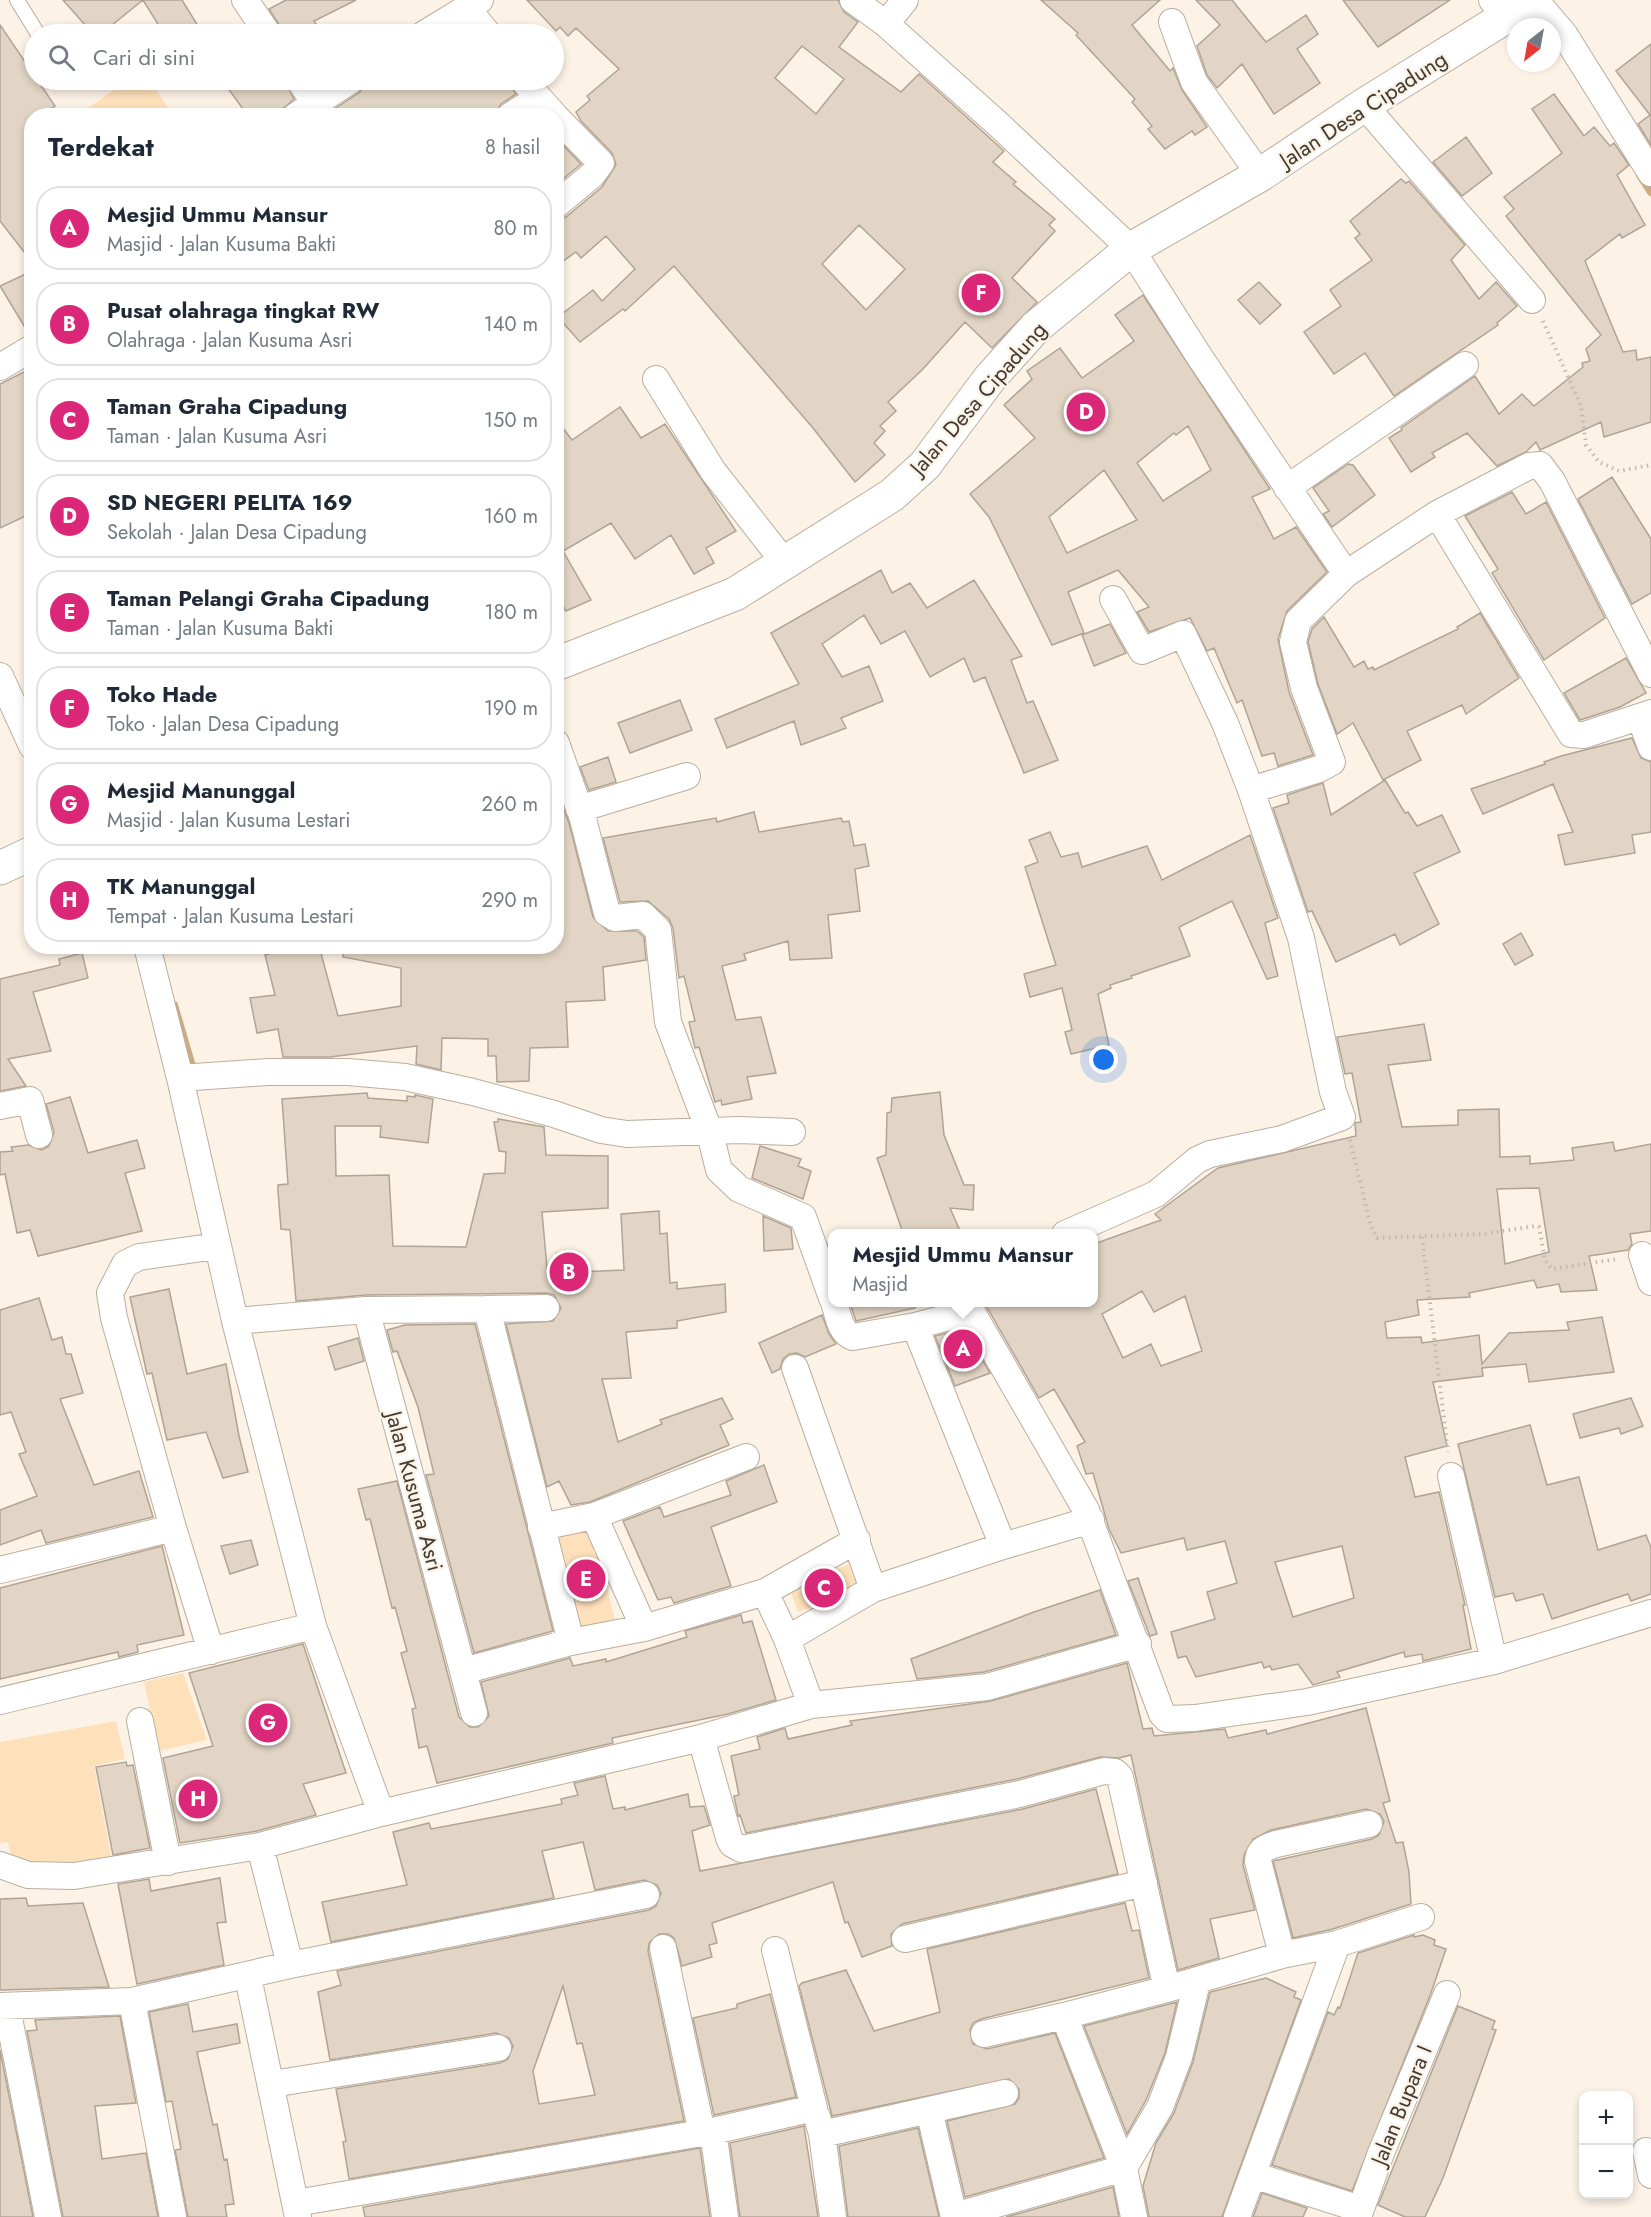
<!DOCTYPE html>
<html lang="id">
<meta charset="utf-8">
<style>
body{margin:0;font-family:Jost,sans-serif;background:#f6f6f7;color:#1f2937}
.controls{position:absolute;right:18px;bottom:18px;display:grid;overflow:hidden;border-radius:12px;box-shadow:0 3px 9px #0003}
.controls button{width:54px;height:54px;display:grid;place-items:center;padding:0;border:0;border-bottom:2px solid #e0e1e3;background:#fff;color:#1f2937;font:30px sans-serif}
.compass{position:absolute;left:1507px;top:18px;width:54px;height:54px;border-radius:50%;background:#fff;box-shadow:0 3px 9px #0003;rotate:211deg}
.you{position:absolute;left:1104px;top:1060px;width:21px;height:21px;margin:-15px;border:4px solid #fff;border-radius:50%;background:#1a73e8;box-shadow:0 0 0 9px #1a73e833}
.badge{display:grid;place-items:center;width:39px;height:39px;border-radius:50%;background:#db2777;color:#fff;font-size:20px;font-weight:700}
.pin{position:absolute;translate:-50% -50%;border:3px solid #fff;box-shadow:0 2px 6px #0006}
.popup{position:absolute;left:828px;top:1229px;width:270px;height:78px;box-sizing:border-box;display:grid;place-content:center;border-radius:12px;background:#fff;filter:drop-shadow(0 2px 4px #0005);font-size:20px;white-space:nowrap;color:#747a83}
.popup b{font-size:22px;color:#1f2937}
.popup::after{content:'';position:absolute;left:50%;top:100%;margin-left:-12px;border:12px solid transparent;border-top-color:#fff}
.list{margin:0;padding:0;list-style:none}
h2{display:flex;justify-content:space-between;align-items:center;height:78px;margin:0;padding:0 24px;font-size:26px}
h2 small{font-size:20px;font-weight:400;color:#747a83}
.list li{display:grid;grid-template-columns:39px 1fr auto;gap:18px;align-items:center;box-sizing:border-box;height:84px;margin:0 12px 12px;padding:0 12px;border:2px solid #e0e1e3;border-radius:24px}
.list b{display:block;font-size:22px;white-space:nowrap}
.list p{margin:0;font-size:20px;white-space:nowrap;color:#747a83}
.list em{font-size:20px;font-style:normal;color:#747a83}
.icon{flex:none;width:33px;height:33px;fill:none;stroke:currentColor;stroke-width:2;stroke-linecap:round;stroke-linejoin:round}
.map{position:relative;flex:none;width:1651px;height:2217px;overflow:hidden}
.search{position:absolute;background:#fff;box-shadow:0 3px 9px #0003;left:24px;top:24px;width:540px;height:66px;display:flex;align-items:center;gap:15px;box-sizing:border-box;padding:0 21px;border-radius:33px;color:#747a83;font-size:22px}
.panel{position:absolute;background:#fff;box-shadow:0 3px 9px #0003;left:24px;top:108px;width:540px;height:846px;border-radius:24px}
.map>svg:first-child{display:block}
</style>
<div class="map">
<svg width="1651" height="2217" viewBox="0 0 1651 2217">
<rect width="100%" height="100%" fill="#fdf2e6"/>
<path fill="#fee0bb" d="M128,80h21l24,34 -95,1z
M580,1251l3,41 -25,2 -3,-42z
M592,1529l23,91 -35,9 -24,-91z
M849,1564l10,26 -61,22 -9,-26z
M183,1673l24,67 -48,11 -15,-69z
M116,1721l9,38 -31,7 18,95 -26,6 -1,-6 -58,7 -15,-4 -4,-22 -8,1v-101z"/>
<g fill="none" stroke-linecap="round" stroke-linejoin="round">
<path stroke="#cdab80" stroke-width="8" d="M1640,175l11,17
M174,1005l20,68"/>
</g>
<path fill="#e2d5c5" stroke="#b0a495" stroke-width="1.5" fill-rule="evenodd" d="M63,0h119l21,34h-39l-21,-34 -42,34h-8z
M286,0h70l-42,21 9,13h-40l-3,-8 -11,-17z
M527,0h311l6,12 14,10 -19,25 62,45 18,-18 85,77 -11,11 23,20 -3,2 42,35 -6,6 6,6 -43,47 25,24 -45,46 -27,-26 -42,47 -35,33 8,9 -16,15 5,5 -11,12 11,12 -30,27 -42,-54 -139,-162 -49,45 -2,-2 -43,33 -22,-25 35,-27 9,11 33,-32 -29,-33 -25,22 -5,-6 -20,14v-46l10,-3 36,-30 14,-22 -4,-12 -31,-32 -5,-9 14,-12 -3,-4 32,-27 -43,-41 -8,8 -8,-9 -4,4zM802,46l42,33 -28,35 -41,-36zM859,225l46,44 -39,41 -44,-46z
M1041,0h119l-28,25 38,46 3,-3 9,22 25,37 -12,8 -3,-4 -27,18 -17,-20 4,-3 -20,-24 3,-3 -59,-64 2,-2z
M1196,0h36l34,42 40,-27 12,19 -21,15 23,34 -46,31 -32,-50 -25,24 -10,-13 -10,-29 23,-21z
M1343,0h107l-72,47z
M0,25l55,81 -15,10h-8v146l-32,-41z
M1651,44v101l-13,-21 12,-9 -34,-44z
M222,80h62l10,19 -11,10 -2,7h-33z
M366,80h141l9,14 -15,10 -6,12h-167l-1,-2 33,-22z
M1554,94l30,42 10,-9 16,19 4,-3 15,22 -12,10 28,50 -23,13 -2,-4 -35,27 38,91 13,-2 1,10 14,-3v65l-47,15 -3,-15 -61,28 -4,-8 -10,10 -29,14 -30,-33 -35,20 3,4 -24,15 -22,-34 13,-8 -1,-2 74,-52 24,38 23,-20 12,12 49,-39 -1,-4 8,-2 -4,-12 15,-14 -95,-119 8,-7 -10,-12 58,-44 -30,-44z
M1466,137l26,36 -30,23 -29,-34z
M559,141l22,23 -25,21v-41z
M1401,179l5,4 3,-2 56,64 -14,15 28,39 17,-17 21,24 -20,17 1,2 -104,71 -29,-43 -31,21 -30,-42 37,-26 -11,-16 42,-30 -17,-22 5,-4 -10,-13z
M32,271v62l-3,1 -29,-48z
M1259,282l22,23 -21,19 -22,-24z
M1143,295l127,194 -18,8 22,42 22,-12 31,45 -40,39 -9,28 11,53 24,63 -35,11 -4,-13 -12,3 -20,-56 -5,3 -23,-55 -7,3 -17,-33 -41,14 -12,-20 12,-5 -31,-37 -50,22 16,41 -32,12 -63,-128 -19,-23 65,-56 -31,-33 28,-26 -5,-8 33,-23 22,30 52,-37 -19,-26zM1188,426l23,44 -48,31 -26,-38 37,-30 2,2zM1104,470l33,50 -70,33 -18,-36z
M32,368v145l-32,15v-144z
M620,407l21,31 24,-14 71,107 -30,17 8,15 -20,11 -23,-39 -36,24 -24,-36 -48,28 28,49 -25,11 -10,-16v-176l16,21z
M1348,464l5,1 22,30 -43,32 -9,-13 6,-3 -16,-23z
M1612,477l39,62v54l-19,11 -54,-105z
M1512,492l14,22 20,-12 59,116 -61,42 -52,-87 6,-4 -33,-53z
M881,570l11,23 18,-10 17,25 47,-28 48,76 -11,4 16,43 6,-2 25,59 -34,13 -39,-96 -11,5 -10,-24 -34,19 -25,-46 -24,13 -17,-29 -42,29 20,33 27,-11 14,35 -42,17 5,10 -45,17 -7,-24 -67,27 -12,-29 84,-35 -28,-51z
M1480,613l39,65 -53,36 -4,-9 -55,26 14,29 -38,20 -30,-57 -16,11 -19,-50 -10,-42 4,-13 12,-12 30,50 10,-6 4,8 5,-2 1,3 84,-41 -1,-2z
M1110,624l16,29 -32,13 -12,-31z
M1626,658l20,35 -26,14 -40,13 -16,-27z
M680,700l12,30 -62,23 -12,-30z
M1632,738l9,20 10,4v70l-19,3 3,18 -70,12 -7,-30 15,-3 -20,-48 -70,30 -12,-25 74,-25 -1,-2 17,-6z
M608,757l8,25 -27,8 -9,-23z
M1385,780l20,33 3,-1 9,14 25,-11 18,37 -46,21 25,51 -39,21 -5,-11 -59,28 -24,-51 -4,1 -35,-104 16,-5 -2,-8 36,-12 8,32z
M556,789l13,34 24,94 15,14h29l7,6 2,23 -43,7 2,33 -39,2 2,45 -38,1 -1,33 -32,1 -1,-26h-8v-17l-46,-1 -1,32 -25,-6 1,-18 -87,11h-47l-5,-28 -21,4 -7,-35 25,-3 -10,-40 4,-1 -3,-8h53l19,70 63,-10v-38l-58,-11 1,-11h212z
M754,812l5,20 82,-14 2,4 6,-1 5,25 11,-2 4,22 -14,3 5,42 -32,4 4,43 -42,2 -2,-19 -44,13 2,6 -24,6 14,54 25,-3 15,56 -29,4 5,22 -30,6 -1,-5 -6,2 -16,-55 -4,1 -6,-26 6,-1 -11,-45 -5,2 -6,-50 -4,-9 -21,-18 -28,1 -17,-64 113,-20 1,4z
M1050,832l11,25 17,-4 4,14 65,-21 15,34 88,-45 28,83 -13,5 13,53 -11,3 -35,-78 -53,26 11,29 -59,20 1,2 -22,7 1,3 -13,6 11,51 -38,9 -6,-22 7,-2 -10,-42 -32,9 -6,-23 32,-9 -31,-98 13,-5 -9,-22z
M1521,933l12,22 -18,10 -12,-21z
M82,953l6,25 -55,14 18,59 -43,8 18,27 -26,5v-112l60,-14 -1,-6z
M1424,1024l7,36 -43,5 14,62 56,-2v-15l41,-1 1,48 30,-1v8l44,-4 -2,-12 41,-6 2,9 36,-7v87l-21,3 2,10 -4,6 -39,6 8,34 -36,2 -2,-8 -22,4 -3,-8 -65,13 1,4 -53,3 2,15 -34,7 2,16 34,-1 1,6 57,-8 3,29 27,-31 60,-3 -2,-8 35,-5 12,55 -85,10 -3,-18 -44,4 1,8 -50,6 14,64 -42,11 10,40 24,-5 26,113h-2l8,44 -48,12 -1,-7 -17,3 -1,-5 -67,20 3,5 -27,8 -15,-21 -26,6 -2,-4 -6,2 -2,-6 -66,15 -10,-21 -8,2 -7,-26 44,-13 -8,-27 30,-9 -12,-42 -38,9 -3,-12 -63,15 -12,-24 -16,-56 -7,1 -9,-28 8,-4 -31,-53 -15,9 -55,-96h110v-58l67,-24 -6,-6 63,-46 138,-32 -1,-13 6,-1 -9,-49 -7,1 -8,-37zM1539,1188l10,64 -44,12 -8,-75zM1142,1291l12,21 31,-16 17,55 -41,15 -10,-22 -28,14 -21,-44zM1342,1546l12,52 -61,19 -18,-55z
M940,1092l4,43 20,50h10l-1,25 -23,-2 11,25h-58l-26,-75 9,-3 1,-42 4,-1 1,-14z
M367,1093l1,5 39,3v-5l8,1v-2l18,4 -5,44 -48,-6 1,-11h-46l1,50 53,-1 4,71 73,1 18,-73 21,-1 1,-21 -7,-1 -5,-29h4v-3l46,8 2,28 62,1v52l-66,4 5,56h5l1,5 71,-3 -3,-56 38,-3 1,23 7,-1 3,50 7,-1v7l48,-5 1,28 -49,9v7l-51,4 5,46 -29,1 16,63 44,-18 -2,-4 62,-22 11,21 -13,6 9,20 -139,57 -19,3 -12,-24 -12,6 -41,-163 47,-3 8,-13 -7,-13 -8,-2 -180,2 -70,6 -6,-71 -9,-1 -3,-38v-6l10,-1 -6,-85z
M70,1097l18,56 49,-13 8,28 -20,5 17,58 -104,25 -8,-26 -13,3 -12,-59 -5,1v-23l13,-1 -2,-4 17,-2 14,5 7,-4 5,-14 -8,-28z
M760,1146l41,13 -3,7 13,5 -8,28 -51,-21z
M763,1216l28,12 2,21 -29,2z
M169,1289l18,85 39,-10 13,72 9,36 -25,6 -17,-46 -39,8 -15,-67 -5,1 -17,-77z
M39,1298l13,42 10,-3 4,17h5l12,39 -23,6 34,86 45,-14 14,46 -107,26 -5,-13 -41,15v-35l37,-14 -18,-42 7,-2 -15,-40 -11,3v-105z
M914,1302l1,6 -59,13 -6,-18z
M822,1315l7,19 7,10 -31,13 -8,-4 -8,1 -6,5 -3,10 -8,4 -13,-30z
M475,1324l78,307 -79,22 -48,-178 8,-1 -16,-67 -21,-56 -4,1 -6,-22 18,-5z
M964,1329l26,44 -35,13 -20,-50z
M358,1338l6,23 -29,9 -7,-23z
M1631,1398l12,28 -22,8 -2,-6 -39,10 -7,-24z
M1530,1425l17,60 32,-8 19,73 48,-15 5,13v46l-20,7 -3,-7 -76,25 -9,-25 -27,7 -3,-8 -18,4 -37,-153z
M764,1465l13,37 -66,25 20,59 -57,17 -3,-6 -13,3 -35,-79 37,-14 4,10 67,-22 -5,-14z
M397,1481l62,236 11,10h8l11,-11 -8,-34 89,-24 3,8 33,-7v3l81,-25 -2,-6 56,-16 2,8 9,-2 24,79 -48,14 -116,24 1,5 -176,40 -10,-37 -8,2 -7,-39 4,-1 -15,-55 6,-2 -12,-44 -3,1 -22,-89 -4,1 -8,-31z
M251,1540l7,25 -28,9 -9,-28z
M162,1546l22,89 -47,10 1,7 -19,5 -1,-5 -118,27v-91z
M1138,1578l19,56 -7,2 -22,-55z
M1100,1590l16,45 -132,37 -67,7 -6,-20 123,-47z
M303,1644l43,129 -43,11 13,31 -59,16 -77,12 -17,-85 50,-12 -24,-73z
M1127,1663l16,66 9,-1 2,8 71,-7 3,9 38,-8 1,4 99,-26 24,93 -7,2 13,40 7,-1 6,30 2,32 -78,25 -40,9 -20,-77 99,-22 7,-4 5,-14 -4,-7 -14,-5 -95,21 -18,9 -9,16 -1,10 12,45 -45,9 9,39 -41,12 -47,-215 -12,3 -19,-1 -83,22 -271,54 -6,-18 -2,1 -4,-20 5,-1 -8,-39 29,-7 -3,-12 28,-9 3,11 64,-14 -2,-4 141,-20z
M126,1762l1,4 6,-1 17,83 -37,7 -17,-88z
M605,1776l8,33 12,-2v3l63,-16 2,13 14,-1 6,19 -18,6 8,40 323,-62 73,-20 22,85 -216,50 -11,10 1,12 -30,11 -14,-35 -3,1 -12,-41 -121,41 5,20 -8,2 3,12 -30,9 -8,-28 -6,-4h-9l-10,9 -1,8 36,170 -335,58 -6,-37 3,-1 -10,-52 164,-26 8,-4 5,-13 -4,-8 -13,-5 -166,27 -12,-68 23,-7 -4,-14 312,-61 7,-4 5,-13 -4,-8 -13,-5 -49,10 -12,-48 -41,9 12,47 -223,44 -9,-40 85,-17 -14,-53 36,-9 2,6 131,-25 -1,-5 17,-4 -4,-12zM563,1986l14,58 5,-1 13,52 -56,9 -6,-33z
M220,1878l6,44 -9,1 7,42 -87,19 -19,-100 31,-5 2,12z
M26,1898l2,8 55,-3 26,84 -109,3v-91z
M1125,1903l7,28 7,-1 10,48 -168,41 -8,4 -3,7 3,14 14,5 68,-16 49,125 -139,39 -18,-76 68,-17 4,-6v-9l-10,-10 -177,37 -33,-130 3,-3 44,-13 28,61 66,-19 -13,-63z
M1414,1935v2l9,-2 12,5 -1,5 12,4 -15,44 -79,198 -80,-26 56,-153 6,3 4,-8 2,1 18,-55z
M1266,1978l30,14 -2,5 7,3 -79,217h-73l-6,-31 13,-43 18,-30 19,-51 17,-70z
M770,1994l26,103 -82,18 -21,-97 44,-10v-4z
M1177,2002l-12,51 -19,47 -19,34 -43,-108z
M188,2004l5,28 44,-8 3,19 -43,9 16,73 4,-1 7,36 3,-1 7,45 -9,1 2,12h-39l-13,-67 6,-1 -9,-48 -6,1 -17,-90z
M1458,2006l37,15 -3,8 4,1 -53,148 -18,39h-20l-27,-12z
M120,2016l16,87 -41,3 7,53 44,-6 12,64h-95l-36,-186 10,-1 -2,-10z
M0,2050l33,167h-33z
M804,2126l14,91h-78l-10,-74z
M918,2128l21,89h-91l-9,-71z
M700,2148l10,69h-345l-2,-10z
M1113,2187l6,30h-113z
M1262,2193l45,15 -4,9h-50z"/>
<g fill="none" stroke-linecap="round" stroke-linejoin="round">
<defs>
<path id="lane" d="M17,0l21,34"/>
<path id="street" d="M245,0l23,34
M853,0l33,24 113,101 132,124 68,107 147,218 91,-60 92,-48 11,-1 12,16 99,193
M1492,0l13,19
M1535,0l29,34 87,139
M467,8l21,26
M1172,22l22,60 66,93
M886,24l19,-24
M424,34l56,-34
M299,80l16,23
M523,80l32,36
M1364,105l168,195
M296,116l55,-36
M510,116l28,-18
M556,117l45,46 -9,12 -36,30
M0,367l32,-19
M656,379l57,92 72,92
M1287,488l178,-123
M1437,514l134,220 13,1 67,-22
M0,676l32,70
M1640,717l11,30
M556,743l27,76 24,94 8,5 28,-3 15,15 10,92 42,111 9,37 20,19 64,28 29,81
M1251,790l68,-21 13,-7 -28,-74 -11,-46 5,-21 48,-47
M579,809l108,-33
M180,1078l88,-6h80l57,5 68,15 81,22 47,16 26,4 112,-4 53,2
M0,1106l30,-6 9,35
M1065,1234l91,-40 41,-34 13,-6 72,-15 60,-22 -9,-25 -32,-154 -50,-148 -26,-67 -42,-89 -41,17 -29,-52
M1642,1255l9,27
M834,1302c4,13 6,31 19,35l62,-11 57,-15
M966,1302l120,208 76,204 5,5 28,-1 112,-16 187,-41 157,-48
M487,1309l59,-1
M366,1310l97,361
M235,1321l131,-11 121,-1 84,333
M915,1326l88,220
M795,1368l78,221
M1451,1476l43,185
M541,1527l53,-11
M0,1570l173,-42
M644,1628l-50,-112 152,-59
M787,1639l86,-50 130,-43 88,-26
M211,1651l-38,-123 -59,-210 -4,-25 15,-29 14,-7 78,-11
M0,1701l313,-75
M811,1705l-24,-66 -22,-47 92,-52
M474,1713l-11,-42 108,-29 73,-14 121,-36
M140,1721l28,141
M701,1738l110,-33 176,-18 151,-43
M381,1813l320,-75 28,100 3,6 9,5 279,-55 84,-23 11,1 5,5 47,212 115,-34 55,-11 -100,273
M260,1846l30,119
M0,1865l28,10 46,1 186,-30 121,-33 -68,-187 -78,-305 -55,-243 -33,-132
M905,1939l239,-56
M1337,1944l84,-27
M663,1948l39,185
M1282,1955l-24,-94c1,-12 7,-13 18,-17l93,-20
M248,1977l50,240
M132,2001l41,216
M0,2006l132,-5 158,-36 356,-70
M7,2008l41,209
M984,2034l80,-18
M272,2084l226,-36
M929,2110l25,107
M817,2117l5,17 11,83
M713,2131l12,86
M822,2134l183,-41
M1646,2151l5,24
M1253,2175l107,34
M296,2203l417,-72 101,-23 -39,-158
M954,2216l170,-48 -60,-152 103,-27
M1134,2217l-10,-49 36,-61 19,-50 18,-75
M1358,2217l23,-64 66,-159"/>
<path id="secondary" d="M556,664l179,-70 157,-99 33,-30 65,-87 46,-51 95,-78 129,-74 104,-70 169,-105
M0,868l32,-15"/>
</defs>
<use href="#lane" stroke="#bbae9f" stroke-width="16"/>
<use href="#street" stroke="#bbae9f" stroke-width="28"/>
<use href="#secondary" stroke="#bbae9f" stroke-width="35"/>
<path stroke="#c1b8ae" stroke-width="4" stroke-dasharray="1.5 4.5" stroke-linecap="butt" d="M1543,321l38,85 5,39 13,17 20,9 32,-6
M1350,1140l21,87 6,11 106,-4 52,-8 4,1 6,33 7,9 65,-10
M1422,1237l26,215"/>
<use href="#lane" stroke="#fff" stroke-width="14"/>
<use href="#street" stroke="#fff" stroke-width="26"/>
<use href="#secondary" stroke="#fff" stroke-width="33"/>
</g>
<g text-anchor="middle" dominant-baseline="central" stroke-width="4.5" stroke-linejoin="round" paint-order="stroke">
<g font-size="22" fill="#403b35" stroke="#fdf2e6">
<text transform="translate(1363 109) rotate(-33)">Jalan Desa Cipadung</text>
<text transform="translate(978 398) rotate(-49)">Jalan Desa Cipadung</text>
<text transform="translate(415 1491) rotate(75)">Jalan Kusuma Asri</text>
<text transform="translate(1401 2105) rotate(-68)">Jalan Bupara I</text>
</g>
</g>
</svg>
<div class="controls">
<button>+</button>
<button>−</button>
</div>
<svg class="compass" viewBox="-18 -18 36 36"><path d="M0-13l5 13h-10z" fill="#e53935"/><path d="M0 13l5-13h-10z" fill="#747a83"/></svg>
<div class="you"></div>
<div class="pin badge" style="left:963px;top:1349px">A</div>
<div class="popup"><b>Mesjid Ummu Mansur</b>Masjid</div>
<div class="pin badge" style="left:569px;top:1272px">B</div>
<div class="pin badge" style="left:824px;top:1588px">C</div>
<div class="pin badge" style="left:1086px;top:412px">D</div>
<div class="pin badge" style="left:586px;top:1579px">E</div>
<div class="pin badge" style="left:981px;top:293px">F</div>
<div class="pin badge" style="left:268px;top:1723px">G</div>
<div class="pin badge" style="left:198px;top:1799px">H</div>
<div class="search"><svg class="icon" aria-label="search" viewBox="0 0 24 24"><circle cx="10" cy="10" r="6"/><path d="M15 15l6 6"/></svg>Cari di sini</div>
<section class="panel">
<h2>Terdekat<small>8 hasil</small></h2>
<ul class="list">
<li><span class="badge">A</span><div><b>Mesjid Ummu Mansur</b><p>Masjid · Jalan Kusuma Bakti</p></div><em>80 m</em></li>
<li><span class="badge">B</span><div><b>Pusat olahraga tingkat RW</b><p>Olahraga · Jalan Kusuma Asri</p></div><em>140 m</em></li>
<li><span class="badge">C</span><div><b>Taman Graha Cipadung</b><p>Taman · Jalan Kusuma Asri</p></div><em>150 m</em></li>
<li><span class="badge">D</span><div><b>SD NEGERI PELITA 169</b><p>Sekolah · Jalan Desa Cipadung</p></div><em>160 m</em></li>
<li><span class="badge">E</span><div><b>Taman Pelangi Graha Cipadung</b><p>Taman · Jalan Kusuma Bakti</p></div><em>180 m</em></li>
<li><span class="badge">F</span><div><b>Toko Hade</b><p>Toko · Jalan Desa Cipadung</p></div><em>190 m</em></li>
<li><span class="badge">G</span><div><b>Mesjid Manunggal</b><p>Masjid · Jalan Kusuma Lestari</p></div><em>260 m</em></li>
<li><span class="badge">H</span><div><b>TK Manunggal</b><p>Tempat · Jalan Kusuma Lestari</p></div><em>290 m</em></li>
</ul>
</section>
</div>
